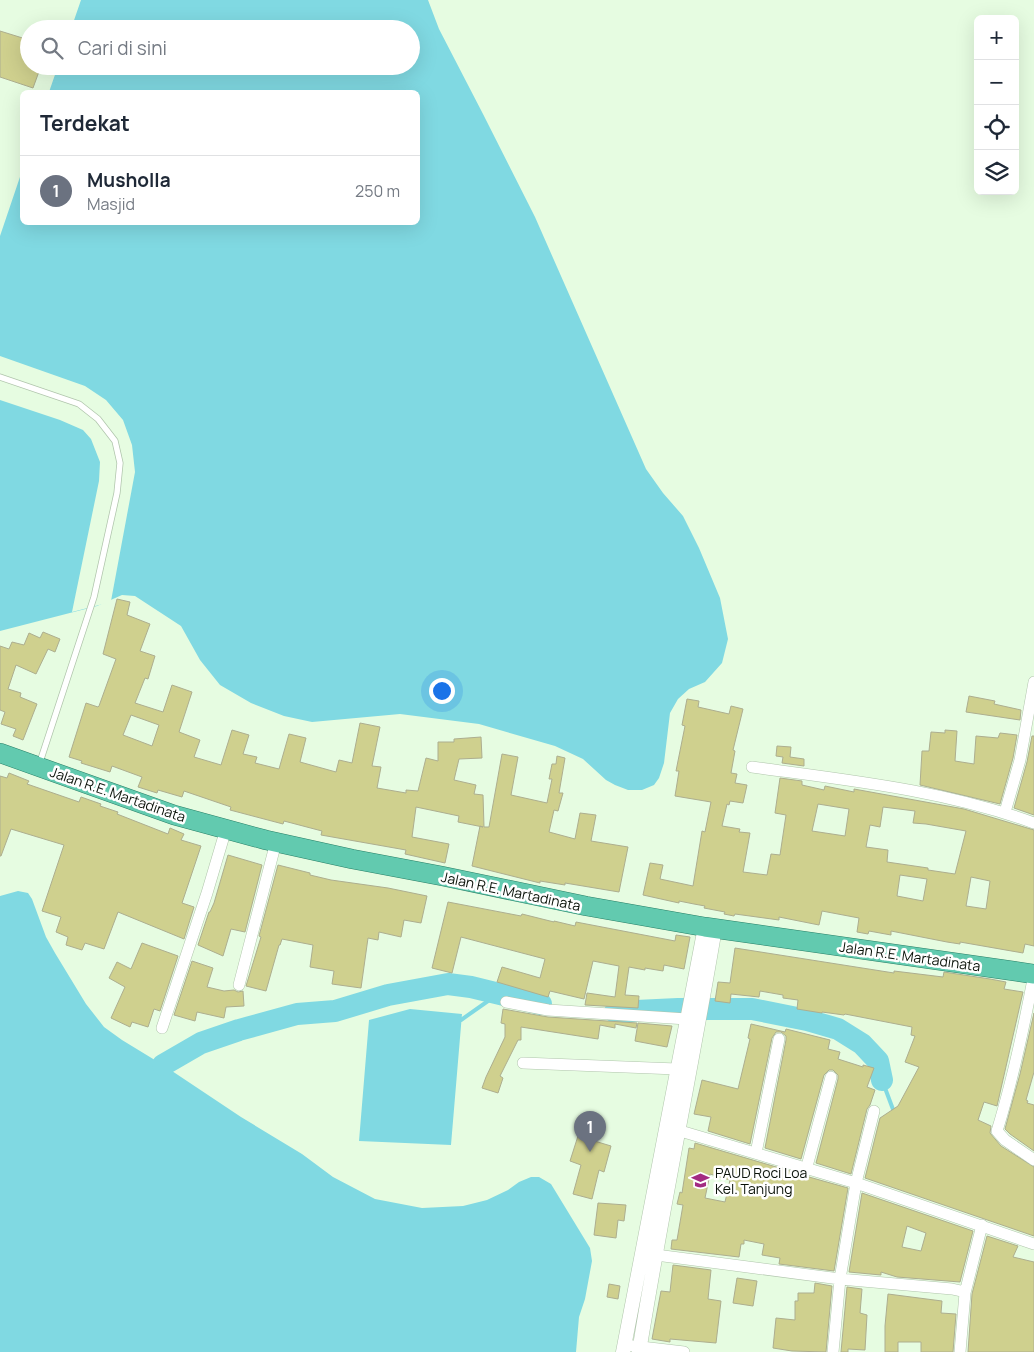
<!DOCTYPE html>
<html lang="id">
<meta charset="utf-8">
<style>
body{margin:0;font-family:Manrope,sans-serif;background:#f6f6f7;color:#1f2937}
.controls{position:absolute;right:15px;top:15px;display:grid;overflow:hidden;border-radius:8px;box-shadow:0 5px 20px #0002}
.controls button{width:45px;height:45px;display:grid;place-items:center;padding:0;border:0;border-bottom:1px solid #e0e1e3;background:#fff;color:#1f2937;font:25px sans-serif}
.you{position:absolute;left:441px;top:690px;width:18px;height:18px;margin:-12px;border:4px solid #fff;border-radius:50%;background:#1a73e8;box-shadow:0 0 0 8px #1a73e833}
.badge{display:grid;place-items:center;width:32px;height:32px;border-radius:50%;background:#d93025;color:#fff;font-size:16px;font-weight:700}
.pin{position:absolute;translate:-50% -41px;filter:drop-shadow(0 1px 2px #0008)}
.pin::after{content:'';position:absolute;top:26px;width:18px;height:15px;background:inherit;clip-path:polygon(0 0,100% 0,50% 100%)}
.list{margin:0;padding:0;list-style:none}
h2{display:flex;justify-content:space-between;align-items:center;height:65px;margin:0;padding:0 20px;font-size:21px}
h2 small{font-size:16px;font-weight:400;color:#747a83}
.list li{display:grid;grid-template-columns:32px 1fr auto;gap:15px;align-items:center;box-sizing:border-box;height:70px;padding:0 20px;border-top:1px solid #e0e1e3}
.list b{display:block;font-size:19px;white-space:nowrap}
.list p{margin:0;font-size:16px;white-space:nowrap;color:#747a83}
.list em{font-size:16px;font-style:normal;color:#747a83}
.icon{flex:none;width:28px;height:28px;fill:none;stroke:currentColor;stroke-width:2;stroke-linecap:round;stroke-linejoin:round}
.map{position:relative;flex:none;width:1034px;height:1352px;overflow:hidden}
.search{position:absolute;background:#fff;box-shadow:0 5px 20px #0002;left:20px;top:20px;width:400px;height:55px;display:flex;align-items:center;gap:12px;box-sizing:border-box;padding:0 18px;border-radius:28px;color:#747a83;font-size:19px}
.panel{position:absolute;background:#fff;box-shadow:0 5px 20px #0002;left:20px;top:90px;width:400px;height:135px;border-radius:8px}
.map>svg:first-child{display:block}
</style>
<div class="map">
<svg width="1034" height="1352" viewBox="0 0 1034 1352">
<rect width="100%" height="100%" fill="#e6fce1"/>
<path fill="#80d9e2" d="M81,0h347l11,29 44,85 52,103 111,252 17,24 20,23 16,32 21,50 8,41 -6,24 -17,19 -16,7 -11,10 -8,14 -6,50 -5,15 -5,7 -12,5h-14l-13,-5 -9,-5 -23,-21 -28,-13 -76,-22 -79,-10 -88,8 -28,-6 -33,-13 -31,-18 -20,-25 -19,-34 -46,-30 -13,-1 -25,11 -97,25v-395l22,-65v51h396v-130h-369l9,-26h353v-37h-340z
M18,891l10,2 4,6 14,38 9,16 31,51 18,23 18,13 41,25 78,52 61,37 31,23 42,22 47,9 41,-2 24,-6 21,-10 11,-8 12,-5h8l12,7 39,64 2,13 -7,38 -6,18 -3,35h-576v-456z
M410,1009l52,5 -11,131 -92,-4 10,-121z"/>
<path fill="#e6fce1" d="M0,356l85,30 21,14 17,20 9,25 3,27 -24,129 -4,2 -35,9 27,-131 1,-19 -9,-23 -8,-9 -23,-10 -60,-20z"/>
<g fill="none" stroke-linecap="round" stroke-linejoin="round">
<path stroke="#80d9e2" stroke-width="4" d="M461,1020l37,-26
M882,1080l12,32"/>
<path stroke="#80d9e2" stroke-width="22" d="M615,1012l63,-3h74l55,11 31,9 24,15 16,17 4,19
M163,1065l38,-22 38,-13 58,-16 38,-3 53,-16 60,-11 23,3 70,17"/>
</g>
<path fill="#cfd08e" stroke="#adae8f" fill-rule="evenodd" d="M0,31l29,9v26h12l-8,22 -33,-11z
M117,599l13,3 -3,13 23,9 -10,27 15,5 -7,23 -3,-1 -10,25 28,9 9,-27 20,7 -13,40 21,8 -6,17 27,8 11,-35 17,5 -6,19 14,3 -2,6 24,6 10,-35 17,4 -6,24 36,10 3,-12 13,3 8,-40 20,4 -8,39 9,1 -4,21 29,5v-3l12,1 8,-33 12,3v-19h16v-3l27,-2 1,21 -23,1 -5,21 22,5 -2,9 9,1 1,32h5l13,-73 16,3 -7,38 36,8 5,-24h-3l3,-15h4l1,-8 8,2 -6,35h4l-5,18 -4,-1 -5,22 26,7 5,-26 16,2 -5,26 37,6 -9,45 -54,-9v2l-25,-4v2l-68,-17 8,-40 3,1 -25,-5 1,-6 -43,-9 -4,30 37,7 -4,19 -40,-9 1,-4 -85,-15 1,-4 -38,-10 -1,3 -53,-14 1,-3 -47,-16 -2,6 -24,-7 -1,3 -19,-6 4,-10 -30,-11 -2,6 -29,-9 1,-2 -13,-4 17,-54 12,4 1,-1 17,-47 -13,-5zM131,715l28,10 -7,21 -29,-11z
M43,632l17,7 -5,13 -7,-3 -12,25 -20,-9 -8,24 13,4 -1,4 17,7 -14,36 -10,-4 3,-7 -15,-5 4,-12 -5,-2v-64l9,3 3,-7 12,3 5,-12 11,5z
M969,696l26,5 -1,3 27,6 -1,10 -54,-8z
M687,699l12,2 -1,6 31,7 2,-8 12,3 -10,41 2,1 -4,22 6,1 -2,9 12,2 -4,18 -13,-2 -1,4 -2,-1 -5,22 18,3 -1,3 11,1 -7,39 24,3 4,-21 9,1 6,-40 -11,-2 5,-35 22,3v4l22,5 1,-4 29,6v-3l110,20 70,21v116l-9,-2 -2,9 -63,-11v2l-13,-2 -56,-11v4l-22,-4 -1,3 -11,-2 2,-14 -37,-7 -3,14 -40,-8v3l-44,-6 -1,2 -10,-2 1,-2 -21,-4 1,-2 -11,-2 -15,-3v2l-36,-8 7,-32 13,2 -3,14 33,7 9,-55 3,1 6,-30 -36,-6 4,-25h-3l9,-45 -3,-1zM818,804l31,5 -4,27 -33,-5zM883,807l32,4 -2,12 13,1 40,7 -11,43 -27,-4v-2l-41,-6 1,-12 -22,-3 4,-22 10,2zM900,875l27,4 -4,22 -26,-5zM971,877l19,4 -4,28 -20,-3z
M945,730l12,1 -2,30 19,3 2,-28 22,2 2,-5 17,2 -4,23 -13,46 -80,-19 2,-34h7l2,-19 14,1z
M1032,736h2v79l-20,-7 13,-46z
M777,746l14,1 -1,10 14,2v7l-22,-3 1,-6 -7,-1z
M9,773l20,8 -2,3 52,18 2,-5 20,7 -1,2 18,6 -1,2 51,20 2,-6 14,6 -3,6 20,6 -19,57 12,4 -10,32 -66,-27 -14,37 -19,-6 -3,7 -16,-5 2,-8 -12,-5 5,-15 -19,-6 22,-66 -53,-16 -10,27h-1v-80l7,2z
M228,855l34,10 -17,67 -14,-3 -8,27 -25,-11 11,-33h1l4,-9z
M278,865l32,8v2l21,5 57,8 39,8 -6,27 -17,-3 -3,17 -22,-5 -1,8 -10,-2 -7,50 -29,-4 2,-13 -24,-4 3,-22 -31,-6 -2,6h-1l-13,46 -20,-5 15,-49 -2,-1z
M448,902l73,14 1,-2 32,8v-1l21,5 1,-4 99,19 1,-6 14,2 -6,32 -20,-4 -1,6 -18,-3v2l-16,-3 -4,28 14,1 -1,12 -53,-3 2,-12 28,4 4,-31 -26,-5 -9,38 -34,-8 -2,6 -51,-15 5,-15 38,11 5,-19 -84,-22 -9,36 -20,-5z
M142,943l36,13 -18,55 -6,-2 -6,18 -16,-5 -2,5 -19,-9 14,-31 -16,-9 8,-16 14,7z
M735,948l159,25v-2l49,6 1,-5 46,7 16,3 -2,7 19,3 -26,114 -13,-4 -6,18 13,6 -1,7 11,13 33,21v69l-169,-58 15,-60 18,-12 21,-39 -14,-5 10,-26 -4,-1 1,-8 -67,-13 -1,1 -22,-3v1l-25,-4 1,-9 -15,-2v-3l-23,-4 -1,6 -28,-3 -1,9 -15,-2 3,-19 12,1z
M192,961l21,7 -6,19 17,4 10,-1 4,2 5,-1 1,15 -18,1 -2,11 -27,-6 -2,9 -21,-6z
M503,1009l45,8 89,6 -1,5 -21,-4v4l-15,-3 -2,14 -77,-12v13h-3l-18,36 3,2 -5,15 -16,-5 4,-11 19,-40v-13l-4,-1z
M1034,1013v59l-8,28 2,1 -1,2 7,2v46l-24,-17 -5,-5 15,-55z
M638,1023l34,3 -5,21 -32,-6z
M751,1024l34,8 1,-3 44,11 -2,9 12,3 -2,7 25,8v-2l11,3 -7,19 8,3 -5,15 -3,4 -16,65 -35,-11 22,-84v-4l-5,-5h-4l-5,5 -23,84 -36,-11 21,-108v-4l-5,-4h-5l-4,6 -22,106 -42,-13 3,-14 -17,-3 8,-34 36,9 12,-50 -2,-1z
M578,1136l33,10 -7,26 -5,-2 -7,29 -19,-5 8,-29 -11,-4z
M695,1143l105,31 4,3h5l39,11 -14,83 -55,-7 1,-6 -18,-3 2,-11 -20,-4v4h-3l-2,13 -68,-8 1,-9h5l6,-35 -6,-1 3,-12 2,1 7,-45 5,1zM710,1174l20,6 -5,22 -20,-4z
M862,1193l111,38 -13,51 -63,-5 -16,-5v3l-32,-3zM907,1226l19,7 -5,18 -19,-4z
M598,1203l28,2 -2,16 -6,-1 -2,18 -22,-3z
M987,1236l31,10 -5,11 21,5v90h-66l4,-58z
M673,1265l38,5 -3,29 13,2 -5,42 -46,-4v3l-18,-3 9,-48 9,1z
M737,1278l20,3 -4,25 -20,-3z
M815,1283l17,3 -6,66 -34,-1 -19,-3 3,-30 19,2v-19h3v-8h16z
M609,1284l11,2 -2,13 -11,-2z
M847,1287l15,2 -2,24 7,2 -2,35 -17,-1v3h-7z
M888,1294l54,7 -1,12 15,1 -3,38h-32v-10h-23v10h-13v-26z"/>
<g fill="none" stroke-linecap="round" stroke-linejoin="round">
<defs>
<path id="service" d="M0,377l79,27 19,15 17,22 5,22 -3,30 -23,104 -55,168"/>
<path id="minor" d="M752,767c95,13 192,23 282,56
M1005,812l15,-52 14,-78
M1034,974c-10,53 -21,105 -37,157l8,9 29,20
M239,985l37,-143
M506,1002l42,8 139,9
M162,1028l45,-135 19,-64
M523,1063l154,6
M677,1130l179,53 178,61
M756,1153l23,-114
M806,1170l25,-93
M656,1255l184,24 112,10 9,2 4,2
M624,1345l60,7
M833,1352l7,-73 16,-96 18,-72
M960,1352l5,-59 17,-68"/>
<path id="tertiary" d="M623,1352l82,-425
M639,1352c23,-142 52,-282 76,-424"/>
<path id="trunk" d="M0,753l174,62 92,25 86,19 90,17 144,30 119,21 329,47"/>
</defs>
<use href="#service" stroke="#b0c5ac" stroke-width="7"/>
<use href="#minor" stroke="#b0c5ac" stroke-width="12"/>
<use href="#tertiary" stroke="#b0c5ac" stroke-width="15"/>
<use href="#trunk" stroke="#2a8068" stroke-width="20"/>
<use href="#service" stroke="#fff" stroke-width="5.5"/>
<use href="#minor" stroke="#fff" stroke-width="11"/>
<use href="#tertiary" stroke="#fff" stroke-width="14"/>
<use href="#trunk" stroke="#62caaf" stroke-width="19"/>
</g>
<defs>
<symbol id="school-bare" viewBox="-9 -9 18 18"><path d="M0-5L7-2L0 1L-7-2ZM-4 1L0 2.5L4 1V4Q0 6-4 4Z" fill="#a32b82" stroke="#fff" stroke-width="2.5" paint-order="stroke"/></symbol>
</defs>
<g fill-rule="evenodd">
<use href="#school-bare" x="688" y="1168" width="25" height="25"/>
</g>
<g text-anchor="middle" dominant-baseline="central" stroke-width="5" stroke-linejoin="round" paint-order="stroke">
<g font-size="14" fill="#0a1209" stroke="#fff">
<text transform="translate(118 794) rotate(19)">Jalan R.E. Martadinata</text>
<text transform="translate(511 891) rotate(12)">Jalan R.E. Martadinata</text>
<text transform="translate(910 956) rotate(8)">Jalan R.E. Martadinata</text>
</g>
<g font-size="14" fill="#0a1209" stroke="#fff" text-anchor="start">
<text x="715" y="1172">PAUD Roci Loa<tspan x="715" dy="16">Kel. Tanjung</tspan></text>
</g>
</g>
</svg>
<div class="controls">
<button>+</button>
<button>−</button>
<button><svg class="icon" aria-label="locate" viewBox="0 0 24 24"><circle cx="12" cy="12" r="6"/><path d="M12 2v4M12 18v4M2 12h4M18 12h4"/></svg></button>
<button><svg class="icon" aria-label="layers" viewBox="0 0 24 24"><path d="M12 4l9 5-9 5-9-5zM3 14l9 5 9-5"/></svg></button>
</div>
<div class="you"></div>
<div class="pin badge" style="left:590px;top:1152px;background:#6b7280">1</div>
<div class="search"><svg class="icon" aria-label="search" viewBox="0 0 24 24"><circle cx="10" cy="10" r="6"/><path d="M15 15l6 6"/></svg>Cari di sini</div>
<section class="panel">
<h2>Terdekat<small></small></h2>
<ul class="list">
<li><span class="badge" style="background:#6b7280">1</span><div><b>Musholla</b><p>Masjid</p></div><em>250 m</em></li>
</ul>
</section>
</div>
